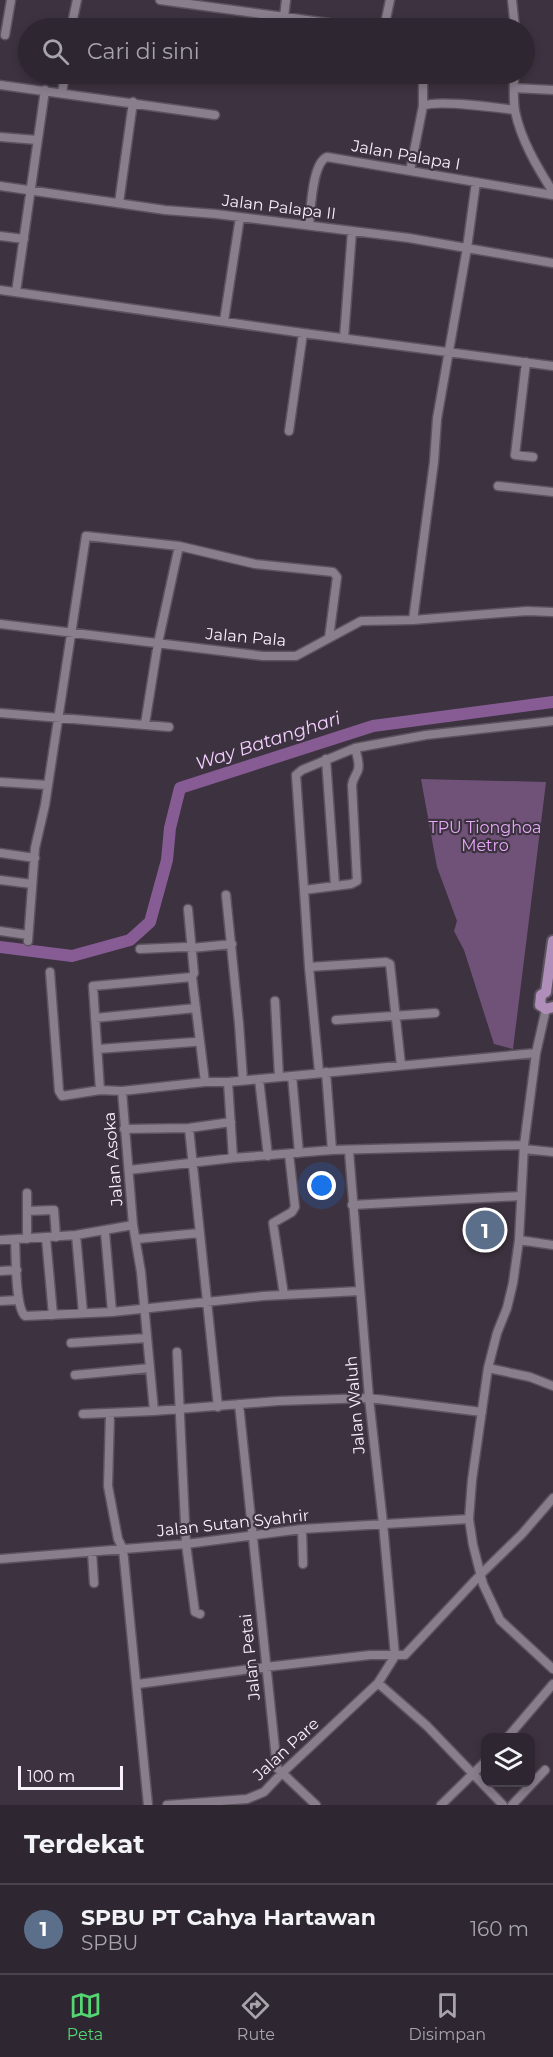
<!DOCTYPE html>
<html lang="id">
<style>
body{margin:0;font-family:Montserrat,sans-serif;background:#3a323c;color:#f1f3f6}
.controls{position:absolute;right:18px;bottom:18px;display:grid;overflow:hidden;border-radius:12px;box-shadow:0 3px 9px #0003}
.controls button{width:54px;height:54px;display:grid;place-items:center;padding:0;border:0;border-bottom:2px solid #49434c;background:#2e2630;color:#f1f3f6;font:30px sans-serif}
.scale{position:absolute;left:18px;bottom:15px;width:105px;box-sizing:border-box;padding-left:6px;border:3px solid #f7f1f9;border-top:0;font-size:16px;line-height:21px;white-space:nowrap;color:#f7f1f9;-webkit-text-stroke:4px #3d3340;paint-order:stroke}
.you{position:absolute;left:322px;top:1186px;width:21px;height:21px;margin:-15px;border:4px solid #fff;border-radius:50%;background:#1a73e8;box-shadow:0 0 0 9px #1a73e833}
.badge{display:grid;place-items:center;width:39px;height:39px;border-radius:50%;background:#54d672;color:#fff;font-size:20px;font-weight:700}
.pin{position:absolute;translate:-50% -50%;border:3px solid #fff;box-shadow:0 2px 6px #0006}
.list{margin:0;padding:0;list-style:none}
h2{display:flex;justify-content:space-between;align-items:center;height:78px;margin:0;padding:0 24px;font-size:26px}
h2 small{font-size:20px;font-weight:400;color:#a7a5ab}
.list li{display:grid;grid-template-columns:39px 1fr auto;gap:18px;align-items:center;box-sizing:border-box;height:90px;padding:0 24px;border-top:2px solid #49434c}
.list b{display:block;font-size:22px;white-space:nowrap}
.list p{margin:0;font-size:20px;white-space:nowrap;color:#a7a5ab}
.list em{font-size:20px;font-style:normal;color:#a7a5ab}
.icon{flex:none;width:33px;height:33px;fill:none;stroke:currentColor;stroke-width:2;stroke-linecap:round;stroke-linejoin:round}
.map{position:relative;flex:none;width:553px;height:1805px;overflow:hidden}
.search{position:absolute;background:#2e2630;box-shadow:0 3px 9px #0003;left:18px;right:18px;top:18px;height:66px;display:flex;align-items:center;gap:15px;box-sizing:border-box;padding:0 21px;border-radius:33px;color:#a7a5ab;font-size:22px}
.sheet{height:168px;background:#2e2630}
nav{display:flex;justify-content:space-around;align-items:center;box-sizing:border-box;height:84px;border-top:2px solid #49434c;background:#2e2630;font-size:16px;color:#a7a5ab}
nav a{display:grid;justify-items:center;gap:3px}
nav .on{color:#54d672}
.map>svg:first-child{display:block}
</style>
<div class="map">
<svg width="553" height="1805" viewBox="0 0 553 1805">
<rect width="100%" height="100%" fill="#3d3340"/>
<path fill="#705278" d="M421,779l125,3 -33,267 -19,-5 -30,-94 -10,-19 3,-10 -20,-54z"/>
<g fill="none" stroke-linecap="round" stroke-linejoin="round">
<path stroke="#875c94" stroke-width="12" d="M0,947l72,9 58,-16 20,-18 17,-62 3,-32 10,-40 193,-62 180,-24"/>
<defs>
<path id="minor" d="M160,0l205,28
M512,0l3,28
M284,17l2,-17
M71,28l6,-28
M384,28l6,-28
M5,35l6,-35
M514,74c0,12 -1,25 1,37 6,29 22,56 38,81
M0,85l215,30
M514,88l39,2
M62,93l3,-19
M423,106c13,-7 75,2 92,4
M0,137l37,3
M410,171l13,-65v-32
M0,186l165,24 51,4 193,24 144,25
M119,203l14,-101
M309,225c2,-16 3,-62 18,-68l226,38
M0,236l24,3
M0,290l303,43 250,33
M16,292l29,-202
M224,321l16,-104
M344,338l8,-107
M526,362l-11,93 18,2
M289,431l14,-98
M498,486l55,6
M413,620l21,-158 3,-43 30,-171 9,-66
M0,624l263,32h33l65,-35 52,-1 114,-9 26,1
M0,713l169,14
M145,724l13,-81 21,-97
M326,759l9,126
M0,782l47,3
M0,853l35,5
M0,880l32,4
M304,890l-8,-115 6,-5 53,-22 71,-13 127,-14
M226,895l13,129 4,56
M188,909l6,64 -2,4 13,105
M0,931l28,4
M28,941l7,-93 10,-43 41,-269 93,10 76,18 78,8 4,5 -8,61
M140,949l45,-2 7,1 40,-4
M309,967l77,-5 4,2 11,101
M50,972l9,119 3,5 38,-6 22,1 83,-9h23l308,-29
M275,1001l4,76
M546,1009l-10,44 -12,92 -5,95 -6,43 -6,25 -10,25 -9,35 -16,112 -3,39 4,26 10,39 17,36 53,49
M95,1018l101,-10
M336,1020l99,-7
M98,1049l96,-7 5,-2
M319,1072l-10,-105 -5,-77 47,-6 6,-3 -5,-96c1,-7 4,-9 6,-15 2,-7 -1,-15 -3,-22
M326,1072l6,78
M292,1076l7,77
M259,1079l9,77
M228,1082l5,76
M100,1090l-7,-104 99,-9
M122,1091l11,134 8,47 13,139 124,-10 91,-3 113,14
M189,1128l29,279
M124,1129l65,-1 42,-6
M524,1149l29,3
M129,1170l104,-12 99,-8 192,-5
M27,1193v46
M352,1205l169,-9
M27,1211l27,-1 2,27
M105,1232l7,80
M76,1235l7,78
M46,1238l7,77
M137,1239l62,-6
M0,1240l76,-5 57,-10
M15,1240c1,16 0,67 10,76l87,-4 151,-16 97,-5
M519,1240l34,5
M0,1271l17,-1
M284,1295l-11,-72 19,-11 3,-5 -6,-53
M0,1301l19,-1
M71,1343l76,-5
M177,1352l9,192 9,68 5,2
M488,1368l42,9 23,9
M75,1375l75,-7
M239,1404l38,364 39,37
M83,1414l71,-3
M110,1414l-2,72 10,53 5,10 25,256
M302,1529l1,35
M92,1552l2,31
M0,1559l186,-15 116,-15 167,-10
M378,1683l49,43 76,79
M138,1684l128,-17 104,-12h35l76,-81 41,-40 31,-36
M507,1738l46,-54
M167,1805l80,-6 17,-7 17,-18 97,-91 17,-27 -12,-133 -14,-125 -20,-247
M441,1805l45,-44
M512,1805l33,-35"/>
<path id="major" d="M546,992l7,-51
M546,992l-5,3 -1,10 6,4 7,-2"/>
</defs>
<use href="#minor" stroke="#5b535d" stroke-width="11"/>
<use href="#major" stroke="#5b535d" stroke-width="14"/>
<use href="#minor" stroke="#897e8c" stroke-width="8"/>
<use href="#major" stroke="#b08eba" stroke-width="10"/>
</g>
<g text-anchor="middle" dominant-baseline="central" stroke-width="4.5" stroke-linejoin="round" paint-order="stroke">
<g font-size="16" fill="#f7f1f9" stroke="#3d3340">
<text transform="translate(406 155) rotate(10)">Jalan Palapa I</text>
<text transform="translate(279 207) rotate(7)">Jalan Palapa II</text>
<text transform="translate(246 637) rotate(5)">Jalan Pala</text>
<text transform="translate(113 1159) rotate(-95)">Jalan Asoka</text>
<text transform="translate(355 1405) rotate(-95)">Jalan Waluh</text>
<text transform="translate(233 1523) rotate(-6)">Jalan Sutan Syahrir</text>
<text transform="translate(250 1657) rotate(-96)">Jalan Petai</text>
<text transform="translate(286 1749) rotate(-43)">Jalan Pare</text>
</g>
<g font-size="16" fill="#e6a8f7" stroke="#3d3340">
<text x="485" y="827">TPU Tionghoa<tspan x="485" dy="18">Metro</tspan></text>
</g>
<g font-size="18" font-style="italic" fill="#f4cfff" stroke="#3d3340">
<text transform="translate(268 741) rotate(-18)">Way Batanghari</text>
</g>
</g>
</svg>
<div class="controls">
<button><svg class="icon" aria-label="layers" viewBox="0 0 24 24"><path d="M12 4l9 5-9 5-9-5zM3 14l9 5 9-5"/></svg></button>
</div>
<div class="scale">100 m</div>
<div class="you"></div>
<div class="pin badge" style="left:485px;top:1230px;background:#5c6f8a">1</div>
<div class="search"><svg class="icon" aria-label="search" viewBox="0 0 24 24"><circle cx="10" cy="10" r="6"/><path d="M15 15l6 6"/></svg>Cari di sini</div>
</div>
<section class="sheet">
<h2>Terdekat<small></small></h2>
<ul class="list">
<li><span class="badge" style="background:#5c6f8a">1</span><div><b>SPBU PT Cahya Hartawan</b><p>SPBU</p></div><em>160 m</em></li>
</ul>
</section>
<nav>
<a class="on"><svg class="icon" aria-label="map" viewBox="0 0 24 24"><path d="M3 6l6-2 6 2 6-2v14l-6 2-6-2-6 2zM9 4v14M15 6v14"/></svg>Peta</a>
<a><svg class="icon" aria-label="directions" viewBox="0 0 24 24"><path d="M12 3l9 9-9 9-9-9zM9 14v-3h6M13 9l2 2-2 2"/></svg>Rute</a>
<a><svg class="icon" aria-label="saved" viewBox="0 0 24 24"><path d="M7 4h10v16l-5-4-5 4z"/></svg>Disimpan</a>
</nav>
